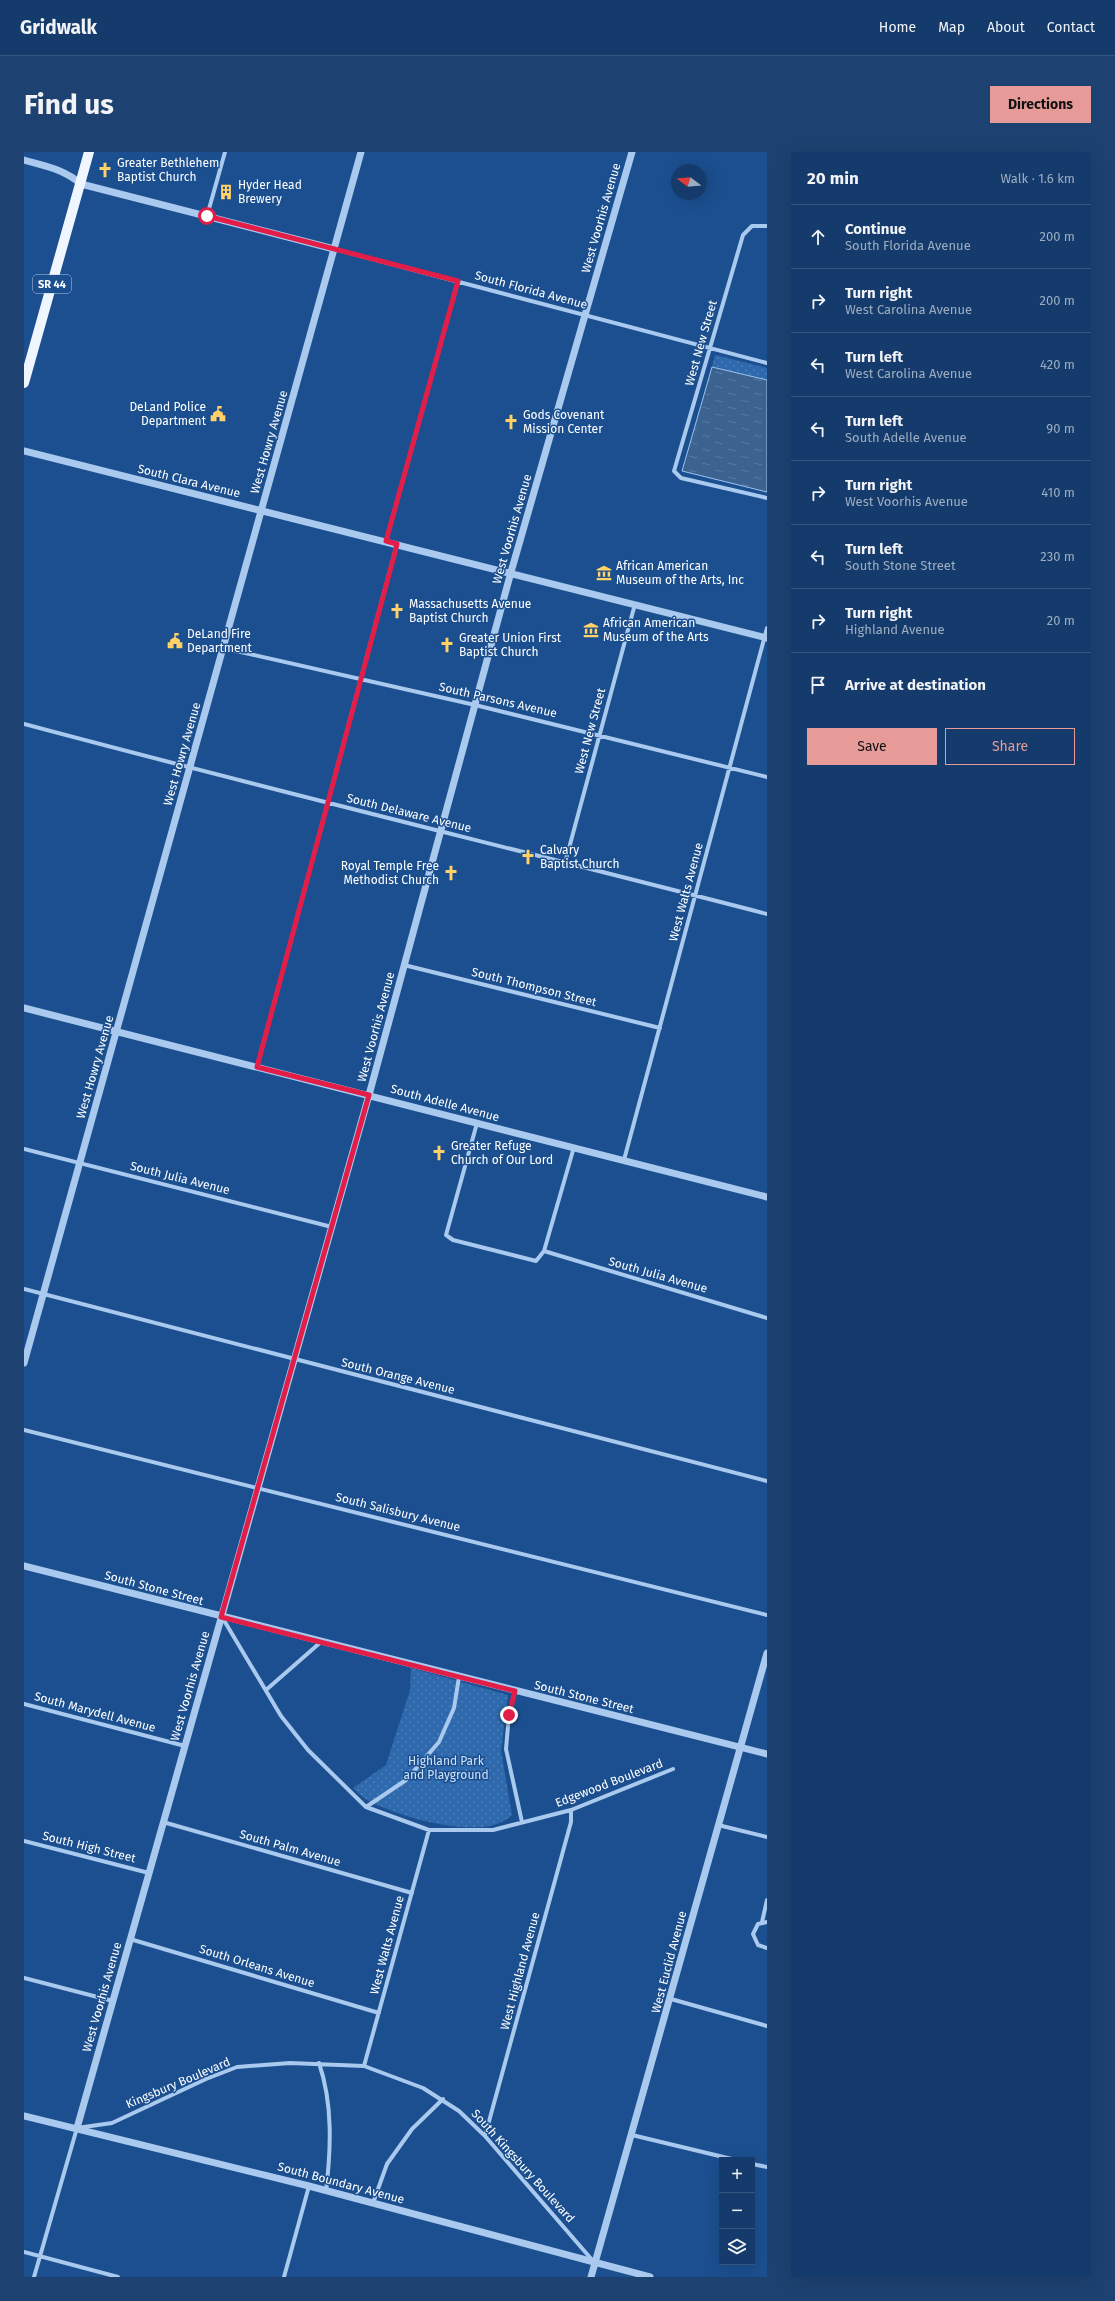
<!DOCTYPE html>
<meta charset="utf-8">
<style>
body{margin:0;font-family:"Fira Sans",sans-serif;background:#1d4271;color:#f1f3f6}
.controls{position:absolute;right:12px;bottom:12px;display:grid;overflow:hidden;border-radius:0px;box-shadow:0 4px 16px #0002}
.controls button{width:36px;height:36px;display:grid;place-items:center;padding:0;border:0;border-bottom:1px solid #33557e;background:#143b6b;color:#f1f3f6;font:20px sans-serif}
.compass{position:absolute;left:647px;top:12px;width:36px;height:36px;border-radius:50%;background:#143b6b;box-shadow:0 4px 16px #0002;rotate:286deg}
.stop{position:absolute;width:12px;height:12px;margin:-9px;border:3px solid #e11d48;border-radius:50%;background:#fff}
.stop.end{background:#e11d48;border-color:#fff;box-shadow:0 1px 4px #0008}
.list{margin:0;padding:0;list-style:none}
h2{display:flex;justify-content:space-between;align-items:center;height:52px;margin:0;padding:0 16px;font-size:17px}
h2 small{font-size:13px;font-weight:400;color:#9dadc1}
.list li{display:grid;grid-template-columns:26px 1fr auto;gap:12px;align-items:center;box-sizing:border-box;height:64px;padding:0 16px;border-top:1px solid #33557e}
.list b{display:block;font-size:15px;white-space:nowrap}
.list p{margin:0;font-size:13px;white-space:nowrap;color:#9dadc1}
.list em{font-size:13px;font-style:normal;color:#9dadc1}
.actions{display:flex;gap:8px;padding:12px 16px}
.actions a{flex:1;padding:9px 0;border:1px solid #e69b98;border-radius:0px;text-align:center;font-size:14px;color:#e69b98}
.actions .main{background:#e69b98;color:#111}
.icon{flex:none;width:22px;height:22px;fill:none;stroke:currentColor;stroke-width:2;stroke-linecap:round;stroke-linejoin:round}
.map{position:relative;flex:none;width:743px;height:2125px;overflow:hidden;border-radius:0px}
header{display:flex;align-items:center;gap:24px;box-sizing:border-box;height:56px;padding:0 20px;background:#143b6b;border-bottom:1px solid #33557e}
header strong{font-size:19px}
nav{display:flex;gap:22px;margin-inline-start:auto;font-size:14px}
.intro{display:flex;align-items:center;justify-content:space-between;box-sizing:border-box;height:96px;padding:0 24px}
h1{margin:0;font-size:28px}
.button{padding:10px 18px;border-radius:0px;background:#e69b98;color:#111;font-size:14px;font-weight:700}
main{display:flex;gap:24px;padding:0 24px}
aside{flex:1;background:#143b6b;border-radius:0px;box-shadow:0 4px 16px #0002}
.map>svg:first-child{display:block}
</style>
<header>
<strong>Gridwalk</strong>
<nav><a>Home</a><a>Map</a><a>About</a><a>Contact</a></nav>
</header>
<div class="intro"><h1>Find us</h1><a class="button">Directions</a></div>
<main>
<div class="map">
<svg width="743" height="2125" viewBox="0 0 743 2125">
<defs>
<pattern id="park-dots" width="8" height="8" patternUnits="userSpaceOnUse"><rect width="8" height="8" fill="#2e69ad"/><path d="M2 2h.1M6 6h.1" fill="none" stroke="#4d80b9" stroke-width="1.8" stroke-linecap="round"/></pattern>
<pattern id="water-ripples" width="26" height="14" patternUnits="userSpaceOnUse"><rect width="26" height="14" fill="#3c6290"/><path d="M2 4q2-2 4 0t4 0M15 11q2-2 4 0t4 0" fill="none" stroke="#597aa1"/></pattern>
</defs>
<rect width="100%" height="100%" fill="#1b4f8f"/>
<path fill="url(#park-dots)" d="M691,203l52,13v12l-55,-13z
M387,1516l97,27 -7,56 11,64c-27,28 -114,2 -145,-15 -5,-3 -9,-8 -14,-12l33,-23 24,-75z"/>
<path fill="url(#water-ripples)" stroke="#9cc4f0" d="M688,215l55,13v112l-85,-21z"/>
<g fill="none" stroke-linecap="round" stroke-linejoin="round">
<path stroke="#a9c9ee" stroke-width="4" d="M183,64l18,-64
M743,74h-15l-9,9 -69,236 7,7 86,20
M310,97l433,114
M362,389l72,-260
M199,496l252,57 292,72
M0,572c247,66 495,126 743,190
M541,711l70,-259
M380,813l256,63
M233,915l140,-523
M453,971l-31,112 7,5 83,21 8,-10 30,-104
M0,997l308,78
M600,1008l143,-532
M520,1099l223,67
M0,1137l743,192
M0,1278l743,185
M198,1465l59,99 27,34 58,57 63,23h64l78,-20 102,-41
M242,1538l56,-49
M491,1539l-6,24 -3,34 16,73
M0,1552l161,42
M342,1655l40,-27 33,-38 15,-34 5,-31
M139,1670l249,71
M694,1673l49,12
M0,1689l125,32
M738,1770l5,-22
M743,1770l-9,2 -5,10 5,11 9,3
M106,1787l249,74
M0,1826l89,23
M647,1847l96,27
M295,1911c14,41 12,86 7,128
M340,1914l65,-236
M608,1983l104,25
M461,1984l86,-314v-12
M728,2012l15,3
M349,2051l14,-39 25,-35 31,-30
M0,2100l94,25
M10,2125l43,-149 35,-5 94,-44 31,-12 53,-4 74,3 59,22 36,23 26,25 108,125
M260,2125l25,-91"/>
<path stroke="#a9c9ee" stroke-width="7" d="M0,8c21,6 40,9 57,24l253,65
M0,299l743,187
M0,856l743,189
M0,1211l337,-1211
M0,1414l743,188
M0,1964l285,70 341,91
M53,1976l292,-1033 142,-523 121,-420
M567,2125l176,-624"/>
<path stroke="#f0f6ff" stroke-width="10" d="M0,231l65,-231"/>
</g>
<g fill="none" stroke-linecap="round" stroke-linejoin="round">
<path stroke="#e11d48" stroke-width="5" d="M183,64l251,65 -72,260 11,3 -3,12 -137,511 112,28 -148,522 294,74 -6,24"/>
</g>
<defs>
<symbol id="church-bare" viewBox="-9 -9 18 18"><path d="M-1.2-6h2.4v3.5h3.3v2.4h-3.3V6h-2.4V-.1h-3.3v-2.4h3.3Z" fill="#ffd166" stroke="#1b4f8f" stroke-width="2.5" paint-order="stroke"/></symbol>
<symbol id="building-bare" viewBox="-9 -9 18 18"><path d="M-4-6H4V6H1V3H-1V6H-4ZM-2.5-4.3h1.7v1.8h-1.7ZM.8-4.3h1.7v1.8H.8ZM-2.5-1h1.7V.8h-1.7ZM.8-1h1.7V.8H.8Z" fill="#ffd166" stroke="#1b4f8f" stroke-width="2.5" paint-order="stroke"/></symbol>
<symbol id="civic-bare" viewBox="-9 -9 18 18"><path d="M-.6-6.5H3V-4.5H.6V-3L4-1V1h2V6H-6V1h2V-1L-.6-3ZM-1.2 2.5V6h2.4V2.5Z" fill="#ffd166" stroke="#1b4f8f" stroke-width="2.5" paint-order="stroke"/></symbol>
<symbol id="museum-bare" viewBox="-9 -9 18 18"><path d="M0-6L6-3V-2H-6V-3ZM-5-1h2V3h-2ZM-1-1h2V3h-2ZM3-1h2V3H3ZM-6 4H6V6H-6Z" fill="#ffd166" stroke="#1b4f8f" stroke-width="2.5" paint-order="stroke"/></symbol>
</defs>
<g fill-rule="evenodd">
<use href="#church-bare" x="70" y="7" width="22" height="22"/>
<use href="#building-bare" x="191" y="29" width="22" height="22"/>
<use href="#civic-bare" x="183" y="251" width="22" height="22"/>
<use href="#church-bare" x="476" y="259" width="22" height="22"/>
<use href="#museum-bare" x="569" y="410" width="22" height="22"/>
<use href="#church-bare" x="362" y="448" width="22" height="22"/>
<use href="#museum-bare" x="556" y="467" width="22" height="22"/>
<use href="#civic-bare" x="140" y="478" width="22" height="22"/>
<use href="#church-bare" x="412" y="482" width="22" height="22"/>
<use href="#church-bare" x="493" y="694" width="22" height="22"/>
<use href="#church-bare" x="416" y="710" width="22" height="22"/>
<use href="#church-bare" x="404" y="990" width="22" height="22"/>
</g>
<g text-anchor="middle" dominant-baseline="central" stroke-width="3" stroke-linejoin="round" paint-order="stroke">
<rect fill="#1b4f8f" stroke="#bbcadd" stroke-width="1" x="9" y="123" width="38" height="18" rx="3"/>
<g font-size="11" font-weight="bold" fill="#fff">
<text x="28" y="132">SR 44</text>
</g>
<g font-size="12" fill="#fff" stroke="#1b4f8f" text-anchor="start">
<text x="93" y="11">Greater Bethlehem<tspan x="93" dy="14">Baptist Church</tspan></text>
<text x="214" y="33">Hyder Head<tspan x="214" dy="14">Brewery</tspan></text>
<text x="182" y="255" text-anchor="end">DeLand Police<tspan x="182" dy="14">Department</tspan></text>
<text x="499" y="263">Gods Covenant<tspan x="499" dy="14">Mission Center</tspan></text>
<text x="592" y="414">African American<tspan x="592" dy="14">Museum of the Arts, Inc</tspan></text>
<text x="385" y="452">Massachusetts Avenue<tspan x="385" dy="14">Baptist Church</tspan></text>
<text x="579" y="471">African American<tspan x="579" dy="14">Museum of the Arts</tspan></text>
<text x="163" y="482">DeLand Fire<tspan x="163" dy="14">Department</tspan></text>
<text x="435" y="486">Greater Union First<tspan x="435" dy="14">Baptist Church</tspan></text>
<text x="516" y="698">Calvary<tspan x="516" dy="14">Baptist Church</tspan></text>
<text x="415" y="714" text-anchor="end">Royal Temple Free<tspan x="415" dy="14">Methodist Church</tspan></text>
<text x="427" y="994">Greater Refuge<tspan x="427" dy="14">Church of Our Lord</tspan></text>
</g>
<g font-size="12" fill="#fff" stroke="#1b4f8f">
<text transform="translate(577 66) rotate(-74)">West Voorhis Avenue</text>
<text transform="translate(507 138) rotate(15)">South Florida Avenue</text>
<text transform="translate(677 191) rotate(-74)">West New Street</text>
<text transform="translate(245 290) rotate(-74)">West Howry Avenue</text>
<text transform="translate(165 329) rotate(14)">South Clara Avenue</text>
<text transform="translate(488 377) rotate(-74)">West Voorhis Avenue</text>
<text transform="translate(474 548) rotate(13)">South Parsons Avenue</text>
<text transform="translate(566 579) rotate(-75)">West New Street</text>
<text transform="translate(158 602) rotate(-74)">West Howry Avenue</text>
<text transform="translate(385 661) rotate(14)">South Delaware Avenue</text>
<text transform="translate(662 740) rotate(-75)">West Walts Avenue</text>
<text transform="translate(510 835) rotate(14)">South Thompson Street</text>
<text transform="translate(352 875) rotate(-75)">West Voorhis Avenue</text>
<text transform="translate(71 915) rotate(-74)">West Howry Avenue</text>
<text transform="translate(421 951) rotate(15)">South Adelle Avenue</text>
<text transform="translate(156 1026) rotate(14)">South Julia Avenue</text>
<text transform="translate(634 1123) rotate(16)">South Julia Avenue</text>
<text transform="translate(374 1224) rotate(14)">South Orange Avenue</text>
<text transform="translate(374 1360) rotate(14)">South Salisbury Avenue</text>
<text transform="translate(130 1436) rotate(15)">South Stone Street</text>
<text transform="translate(166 1534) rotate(-74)">West Voorhis Avenue</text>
<text transform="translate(560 1545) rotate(14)">South Stone Street</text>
<text transform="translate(71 1560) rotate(15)">South Marydell Avenue</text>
<text transform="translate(585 1631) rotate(-21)">Edgewood Boulevard</text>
<text transform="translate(65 1695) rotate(14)">South High Street</text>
<text transform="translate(266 1696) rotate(16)">South Palm Avenue</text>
<text transform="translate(363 1793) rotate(-75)">West Walts Avenue</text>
<text transform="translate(645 1810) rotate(-75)">West Euclid Avenue</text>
<text transform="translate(233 1814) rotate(17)">South Orleans Avenue</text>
<text transform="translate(496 1819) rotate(-75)">West Highland Avenue</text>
<text transform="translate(78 1845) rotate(-74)">West Voorhis Avenue</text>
<text transform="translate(154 1931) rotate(-23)">Kingsbury Boulevard</text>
<text transform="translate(499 2014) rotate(48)">South Kingsbury Boulevard</text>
<text transform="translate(317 2031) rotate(15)">South Boundary Avenue</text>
</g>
<g font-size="12" fill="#cfe3fa" stroke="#1b4f8f">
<text x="422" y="1609">Highland Park<tspan x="422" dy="14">and Playground</tspan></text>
</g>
</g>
</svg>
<div class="controls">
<button>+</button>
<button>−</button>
<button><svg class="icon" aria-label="layers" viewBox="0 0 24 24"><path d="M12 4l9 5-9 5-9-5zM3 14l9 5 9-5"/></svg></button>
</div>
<svg class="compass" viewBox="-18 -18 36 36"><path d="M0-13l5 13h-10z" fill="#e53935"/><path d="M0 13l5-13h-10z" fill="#9dadc1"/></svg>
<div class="stop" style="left:183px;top:64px"></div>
<div class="stop end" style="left:485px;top:1563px"></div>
</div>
<aside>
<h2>20 min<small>Walk · 1.6 km</small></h2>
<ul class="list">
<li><svg class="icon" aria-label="ahead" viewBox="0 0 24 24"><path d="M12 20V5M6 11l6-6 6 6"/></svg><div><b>Continue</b><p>South Florida Avenue</p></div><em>200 m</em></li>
<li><svg class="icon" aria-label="right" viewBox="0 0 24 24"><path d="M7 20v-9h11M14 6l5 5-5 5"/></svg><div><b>Turn right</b><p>West Carolina Avenue</p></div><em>200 m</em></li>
<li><svg class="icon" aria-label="left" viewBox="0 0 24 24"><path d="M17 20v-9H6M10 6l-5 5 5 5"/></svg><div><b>Turn left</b><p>West Carolina Avenue</p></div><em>420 m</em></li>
<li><svg class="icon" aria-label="left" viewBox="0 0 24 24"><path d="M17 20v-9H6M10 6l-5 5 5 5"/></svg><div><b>Turn left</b><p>South Adelle Avenue</p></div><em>90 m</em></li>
<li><svg class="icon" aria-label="right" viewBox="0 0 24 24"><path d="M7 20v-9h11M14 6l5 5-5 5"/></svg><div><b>Turn right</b><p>West Voorhis Avenue</p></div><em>410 m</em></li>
<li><svg class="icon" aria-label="left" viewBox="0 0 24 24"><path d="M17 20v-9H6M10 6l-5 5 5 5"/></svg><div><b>Turn left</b><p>South Stone Street</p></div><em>230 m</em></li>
<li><svg class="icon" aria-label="right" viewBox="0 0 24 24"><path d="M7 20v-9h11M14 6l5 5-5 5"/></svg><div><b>Turn right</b><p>Highland Avenue</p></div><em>20 m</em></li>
<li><svg class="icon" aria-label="arrive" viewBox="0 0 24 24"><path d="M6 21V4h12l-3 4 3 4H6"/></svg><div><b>Arrive at destination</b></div></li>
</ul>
<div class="actions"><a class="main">Save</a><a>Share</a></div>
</aside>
</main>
